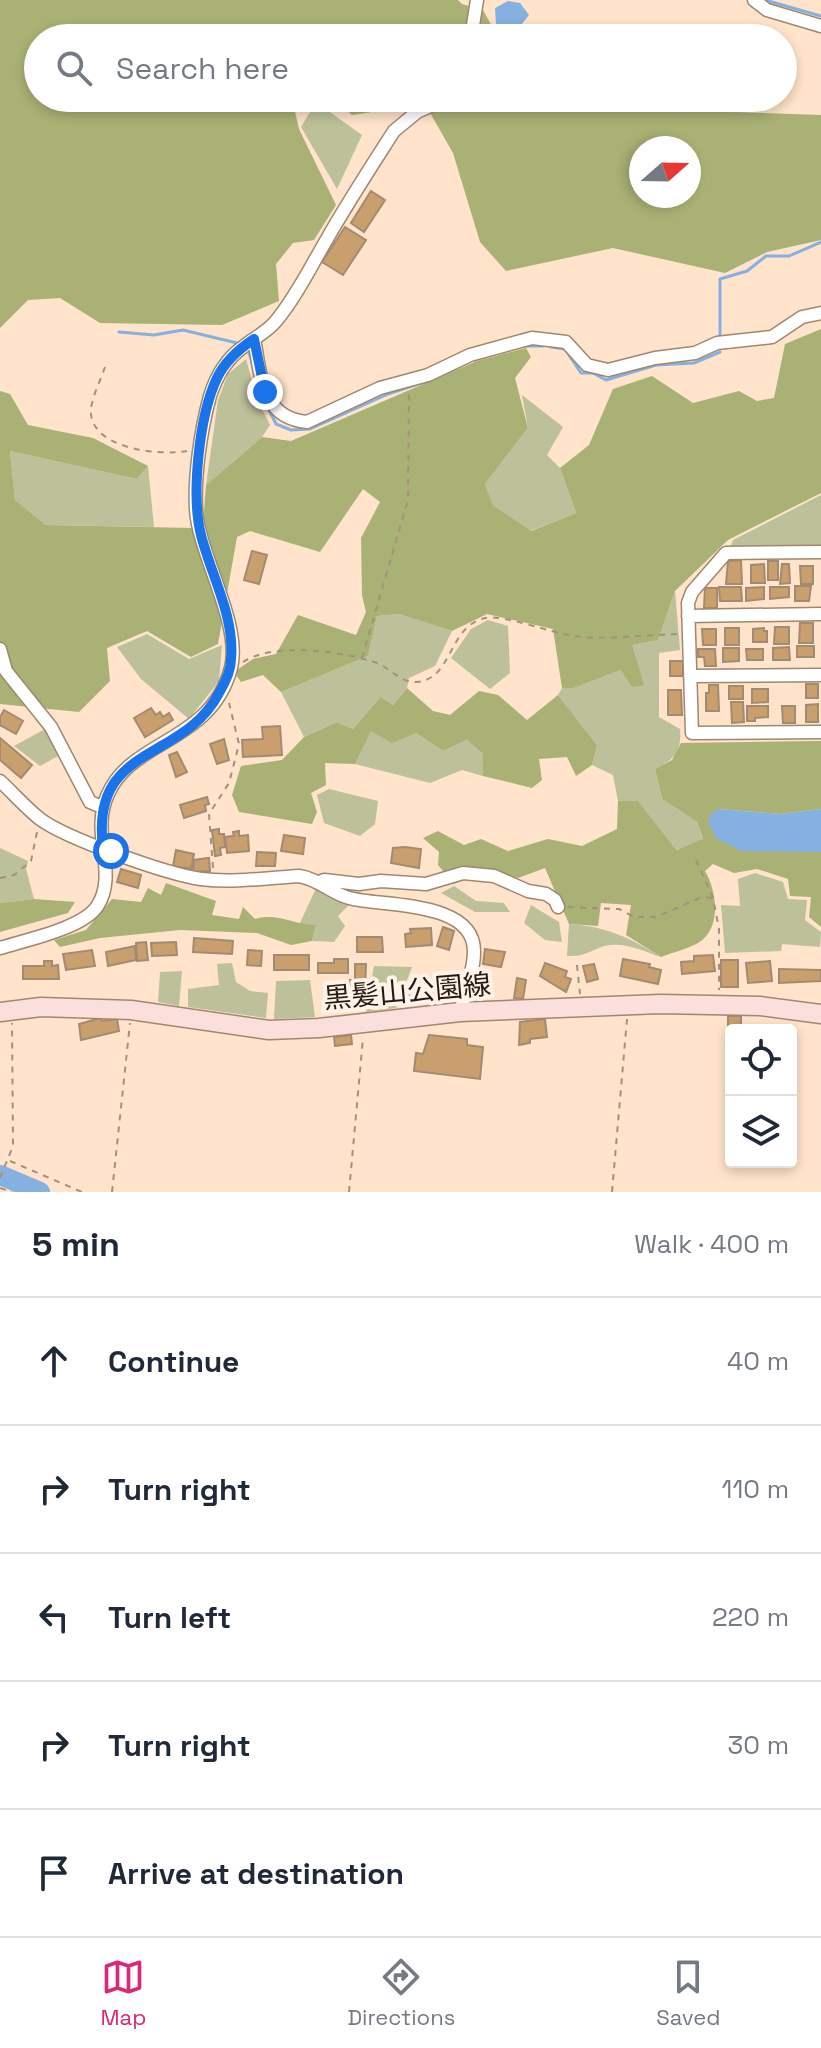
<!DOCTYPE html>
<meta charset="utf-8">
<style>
body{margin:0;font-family:"Space Grotesk","Noto Sans JP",sans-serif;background:#f6f6f7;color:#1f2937}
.controls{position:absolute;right:24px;bottom:24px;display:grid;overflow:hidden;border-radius:8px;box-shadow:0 4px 12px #0003}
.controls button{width:72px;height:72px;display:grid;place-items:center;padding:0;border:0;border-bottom:2px solid #e0e1e3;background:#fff;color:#1f2937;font:40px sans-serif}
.compass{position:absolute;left:629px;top:136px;width:72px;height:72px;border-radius:50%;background:#fff;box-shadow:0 4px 12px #0003;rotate:70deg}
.stop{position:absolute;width:24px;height:24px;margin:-18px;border:6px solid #1a73e8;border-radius:50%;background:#fff}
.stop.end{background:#1a73e8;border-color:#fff;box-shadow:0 2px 8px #0008}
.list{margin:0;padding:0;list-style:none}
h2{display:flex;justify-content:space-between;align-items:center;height:104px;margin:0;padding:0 32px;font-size:34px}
h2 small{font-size:26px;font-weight:400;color:#747a83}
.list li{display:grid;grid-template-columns:52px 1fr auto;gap:24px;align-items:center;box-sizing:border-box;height:128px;padding:0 32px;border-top:2px solid #e0e1e3}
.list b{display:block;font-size:30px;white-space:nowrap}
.list em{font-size:26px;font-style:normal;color:#747a83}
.icon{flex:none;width:44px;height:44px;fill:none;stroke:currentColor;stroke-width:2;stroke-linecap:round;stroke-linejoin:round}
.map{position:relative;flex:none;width:821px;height:1192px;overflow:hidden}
.search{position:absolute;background:#fff;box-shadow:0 4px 12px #0003;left:24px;right:24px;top:24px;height:88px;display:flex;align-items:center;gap:20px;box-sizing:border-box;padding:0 28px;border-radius:44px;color:#747a83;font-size:30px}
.sheet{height:744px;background:#fff}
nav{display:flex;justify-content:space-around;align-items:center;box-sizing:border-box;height:112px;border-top:2px solid #e0e1e3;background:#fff;font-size:22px;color:#747a83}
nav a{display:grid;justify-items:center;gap:4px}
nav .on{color:#db2777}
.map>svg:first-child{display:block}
</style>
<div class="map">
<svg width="821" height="1192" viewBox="0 0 821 1192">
<rect width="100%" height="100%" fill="#ffe3ca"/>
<path fill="#bcc199" d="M316,102l46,33 -25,54 -36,-62z
M246,359l11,40 13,26 -8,12 -56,48 12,-85 10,-26z
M522,395l41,32 -16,28 13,13 16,45 -46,18 -37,-26 -8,-21 43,-56z
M10,451l127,28 11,-13 6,61 -108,-2 -31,-25z
M821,495v50l-91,3 3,-8z
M675,591l5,59 -21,3v64l21,12c2,22 -6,31 -25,40l7,30 35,23 6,18 -28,10 -37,-49h-20l-5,-26 -21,-10 5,-20 -39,-50 4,-7h12l47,-18 10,-25 27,-5z
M399,614l53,17 -17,35 -26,12 -2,10 -14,17 -14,-7 -26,31 -16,-7 -33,15 -23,-45 87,-36 9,-40z
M488,620l20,6 2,47 -20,16 -39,-31 20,-29z
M147,634l42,25 33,-14 -3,36 -30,38 -48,-40 -24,-32z
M45,729l15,26 -20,11 -26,-20z
M371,730l45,3 27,18 24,-11 16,14v22l-21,-6 -32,13 -75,-19z
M329,789l49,12 -3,23 -15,12 -36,-13 -7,-28z
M0,848l28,13 -2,8 8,30 -34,4z
M755,873l28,9 5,17 19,1 -2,20 16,12 -1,15 -38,-3 -1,7 -56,2 -4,-48 19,1 -2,-27z
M317,886l14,11 19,7 -12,12 7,10 -11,16 -22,-1 4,-15 -17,-1z
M454,886l22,15 28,2 6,9h-35l-34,-19z
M531,905l28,17 3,20 -17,-2 -21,-17z
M569,924c39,3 59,13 92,33 -18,-6 -37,-16 -57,-11 -14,5 -21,11 -37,10z
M232,963l4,19 14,9 18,2 -2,25 -78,-11v-18l31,-4 -2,-21z
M374,966l38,1 -16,41 -30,4z
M182,971l-3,35 -21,-4 2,-30z
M310,980l5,37 -41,2 2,-38z
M443,983l5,19 -44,4v-9l5,-11z"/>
<path fill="#aab174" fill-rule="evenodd" d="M0,0h458l4,4 21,6 15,27 14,1h-474v60h254l7,31 37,76 -22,35 -21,3 -17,21 3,37 -57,24 -122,-2 -40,-25 -32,2 -28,28z
M334,98h332l10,12 145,5v125l-54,12 -42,21 -112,-25 -107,23 -26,-29 -27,-89 -28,-49 -73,11zM641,148h48v48h-48z
M821,329v164l-93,47 -53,51 -17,49 -26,5 12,40 -12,2 -11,-17 -47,18h-12l-9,-59 -66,-15 -35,17 -53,-17 -22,2 -9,40 -87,36 -18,-17 -22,7 -7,-10 19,-13 23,-5 22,-39 58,20 10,-23 -4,-17 -1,-57 19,-36 -17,-13 -43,63 -70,-21 -13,6 -19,107 -27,13 -44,-26 -40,17 3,33 -31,31 -79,-8v-313l10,3 18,31 65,13 55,28 -11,13 -127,-28 5,49 31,25 147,3 10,-4 3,-39 56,-48 29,4 186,-80 49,-13 5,9 -16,21 13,50 -43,56 8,21 38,26 45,-18 -16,-45 29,-23 24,-56 39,-13 41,27 46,-12 18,10 17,-3 11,-54z
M407,688l26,23 17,4 29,-24 19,4 29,25 31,-25 39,50 -5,20 -16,11 -9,-19 -28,2 3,21 -10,8 -49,-12v-22l-16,-14 -24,11 -27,-18 -24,10 -21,-12 -16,33 -30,-1 1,22 -15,8 6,19 -5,12 -73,-12 -7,-17 9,-29 41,-6 22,-23 33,-15 16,7 27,-32 13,8z
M821,741v68l-40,5 -63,-5 74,41 29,2v75l-12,-10 2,-20 -21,-1 -2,-17 -31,-10 -23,4 -21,-9 -8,7c12,20 17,58 -7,72 -10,6 -25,9 -37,14l-35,-22 5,-30 -30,-2 -3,23 -29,-2 -24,-56 -27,10 -38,-6 -26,12 -16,-19 1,-13 -16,-14 15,-7 26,14 17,-6 27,12 40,-12 34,7 35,-17 1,-28h20l38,49 27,-11 -6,-17 -35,-23 -7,-30 17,-9 9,-17z
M166,883l50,18 -4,14 27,4 4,-12 12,12c22,-7 39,6 61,6l-4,16 -21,4 -34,-12 -77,-3 -80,8 -40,9 -6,-7 32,-10 26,-31 29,3 7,-14 13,7z
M34,899l41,3 -7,11 -68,19v-29z"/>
<path fill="#85b0df" d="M508,1l12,2 9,12 -12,15 -12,1 -9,-7 -1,-16z
M718,809l63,5 40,-5v43l-80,-1 -25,-13 -8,-16 3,-8z"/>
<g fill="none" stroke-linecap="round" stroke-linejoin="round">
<path stroke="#85b0df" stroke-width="3" d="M765,0l56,16
M119,332l35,3 29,-5 54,13
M720,336v-57l27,-8 19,-15h23l32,-14
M525,346h18
M551,347l14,2 16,24h12l13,7 50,-15 38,-2 26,-11
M249,352l5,19
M258,387l18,37 15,6 19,-1 78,-35 36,-12"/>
<path stroke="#85b0df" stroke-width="20" d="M0,1175l40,17"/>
</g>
<path fill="#ca9f6e" stroke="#a18b71" stroke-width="2" d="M371,191l14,9 -21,32 -13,-9z
M345,227l21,13 -23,35 -21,-13z
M252,551l15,4 -8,29 -15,-4z
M741,560l1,24h-16l2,-23z
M768,561h10v19h-10z
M764,564l1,19h-14v-18z
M782,564h7l1,19 -10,1z
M800,566h13v18h-12z
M795,586h16l-2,15h-14z
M719,587h22l1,14h-22z
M764,587v12l-18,2v-13z
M770,587h19v10l-19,2z
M705,588h12v20h-13z
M800,623h13v20h-14z
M775,627h14v17h-15z
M725,628h14v17h-14z
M764,628v3h3v11h-14v-13z
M702,629h14v16h-13z
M797,646h17v11h-17z
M789,647l1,13h-17v-12z
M723,648h16v13l-16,1z
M698,649h17l1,17h-11l-1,-9h-6z
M746,649h17v11h-16z
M670,661h13v15h-13z
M806,684h12v14h-12z
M709,685h9l1,26h-13v-18h3z
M729,686h14v13h-14z
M752,689h16v13l-16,1z
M668,690h13l1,25h-14z
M731,702h12l1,20 -12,1z
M818,704v18h-12v-17z
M747,706h21v11l-13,1v3h-8z
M782,706h13v17h-12z
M151,708l5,7 4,-3 3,5 6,-4 4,7 -28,17 -11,-19z
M4,710l19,11 -7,13 -16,-9v-8z
M280,726l2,29 -39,2 -1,-17 21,-1 -1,-12z
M0,738l32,27 -11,13 -21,-18z
M224,739l5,21 -12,4 -7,-20z
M177,752l10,20 -11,5 -7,-22z
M207,797l2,7 -4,1 1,6 -22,7 -4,-13z
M219,829v5h5l1,13 -5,1 1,7 -6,1 -3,-26z
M239,831v5l9,-1 1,16 -22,2 -2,-16 9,-1 -1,-4z
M284,835l21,3 -2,16 -22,-3z
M405,847l16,2 -2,19 -28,-5 2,-15z
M176,850l18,4 -3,15 -18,-3z
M257,852l19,1 -1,13h-19z
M209,858l1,13 -17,1 1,-12z
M121,869l20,6 -3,13 -21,-6z
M443,927l11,4 -5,19 -12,-4z
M431,928l1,17 -26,2 -1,-13 6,-1 -1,-4z
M357,937h25l1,15h-26z
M194,938l39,3 -1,13 -39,-2z
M146,942l2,18 -11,1 -1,-18z
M176,942l1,13 -25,1 -1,-13z
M135,946l1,14 -28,6 -2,-14z
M485,949l20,3 -4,15 -18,-3z
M92,950l3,16 -29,4 -3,-16z
M248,950l14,1 -1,15 -14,-1z
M274,955h35v15h-35z
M713,955l2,16 -33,3 -1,-12 13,-1v-5z
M334,959h14v14h-30v-10h16z
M623,959l27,5 -1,3 12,3 -3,14 -38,-8z
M721,960h17v27h-17z
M44,961h8v5l6,-1 1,14h-36v-13h21z
M770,961l2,20 -24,2 -2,-20z
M545,963l22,8 -2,6 6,2 -5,13 -26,-16z
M355,964h11l-1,25 -16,-1 1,-8h5z
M594,964l4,15 -11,3 -4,-16z
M779,969l42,1v11l-42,2z
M517,978l9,2 -3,19 -9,-1z
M728,1016h13v13h-13z
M101,1018l1,3 15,-2 2,12 -38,9 -2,-16z
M545,1019l2,18 -17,2v4l-11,2 1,-23z
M351,1035l1,9 -17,2 -1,-9z
M429,1035l38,4v6l16,2 -3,32 -66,-8 2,-18 7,1z"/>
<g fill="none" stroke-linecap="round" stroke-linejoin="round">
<defs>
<path id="street" d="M754,0l13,10 54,16
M471,38l6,-38
M254,339c7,36 7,79 53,83l73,-34 48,-13 42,-20 62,-17 34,4 21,23 21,5 47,-12 40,-5 22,-10 55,-6 30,-20 19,-4
M821,552l-95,1 -34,39 -4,11 4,130 129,-1
M688,616l133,-2
M0,649l6,22 45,56 39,75 12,5
M690,676l131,-1
M0,781c13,12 26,27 40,38 27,20 127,55 161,60 32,4 66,-1 98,-3 20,3 31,17 50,22 34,9 126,2 125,54 0,19 -9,41 -14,60
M319,882l5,-2 35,4 22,-3 45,3 37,-11 31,3 34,15 18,3 9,6 3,7
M0,948c25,-8 85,-20 98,-43 10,-16 8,-34 6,-52 -3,-21 -5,-40 4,-59 24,-55 103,-51 123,-126 11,-44 -32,-113 -35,-158 -2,-34 5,-81 14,-114 6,-19 16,-37 33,-49 11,-9 24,-15 33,-26 20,-24 35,-55 51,-82 21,-37 44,-72 67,-108l23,-19 31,-14"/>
<path id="secondary" d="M0,1012l41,-5 90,3 138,20 50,-2 141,-16 200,-8 100,2 61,8"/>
</defs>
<use href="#street" stroke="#a08770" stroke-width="15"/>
<use href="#secondary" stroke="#a08770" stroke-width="21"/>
<path stroke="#a5907e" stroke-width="2" stroke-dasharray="6 6" stroke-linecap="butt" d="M105,367c-4,12 -12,28 -14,41 -4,41 69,48 96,43
M362,658l46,-158 1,-108
M243,662c30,-20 97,-11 131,0 15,4 25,21 43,20 36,-3 31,-56 68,-64 17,-4 67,15 89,18 32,4 71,-1 104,-2
M696,860l17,38 6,31v61
M213,868l-4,-54 20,-31 10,-39 -10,-41
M0,878l14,-3 17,-14 6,-29
M568,907l51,2 15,8h22l46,-20 11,1
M577,965l3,29
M10,1161l72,31
M0,1178l13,-32 -1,-123
M0,1188l12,4
M112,1192l18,-169
M349,1192l14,-154
M612,1192l15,-173"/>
<use href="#street" stroke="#fff" stroke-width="12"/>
<use href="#secondary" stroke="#fbdfdc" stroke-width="18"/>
</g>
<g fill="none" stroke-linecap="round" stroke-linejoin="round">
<path stroke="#1a73e8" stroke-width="10" d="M111,851l-8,-4c-13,-104 80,-84 116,-154 6,-10 12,-22 12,-34 4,-42 -20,-84 -30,-124 -10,-40 -2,-119 16,-157 8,-17 22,-29 37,-39l11,53"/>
</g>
<g text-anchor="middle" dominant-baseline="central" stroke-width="8" stroke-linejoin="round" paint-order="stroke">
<g font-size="28" fill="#241a11" stroke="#fff3e9">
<text transform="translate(407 991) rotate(-5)">黒髪山公園線</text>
</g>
</g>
</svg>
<div class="controls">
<button><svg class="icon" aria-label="locate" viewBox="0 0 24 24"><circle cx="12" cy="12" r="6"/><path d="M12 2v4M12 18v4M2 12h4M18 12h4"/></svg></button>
<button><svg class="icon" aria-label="layers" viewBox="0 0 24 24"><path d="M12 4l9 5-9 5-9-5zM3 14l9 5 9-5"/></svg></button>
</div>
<svg class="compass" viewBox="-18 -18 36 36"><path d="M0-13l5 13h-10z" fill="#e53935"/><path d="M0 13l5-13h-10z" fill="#747a83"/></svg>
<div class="stop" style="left:111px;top:851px"></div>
<div class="stop end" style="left:265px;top:392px"></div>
<div class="search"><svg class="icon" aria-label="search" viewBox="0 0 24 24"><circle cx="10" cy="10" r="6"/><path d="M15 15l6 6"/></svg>Search here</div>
</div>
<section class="sheet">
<h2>5 min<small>Walk · 400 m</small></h2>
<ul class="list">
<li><svg class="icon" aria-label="ahead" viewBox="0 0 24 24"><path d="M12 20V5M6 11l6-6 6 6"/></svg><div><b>Continue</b></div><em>40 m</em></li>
<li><svg class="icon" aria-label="right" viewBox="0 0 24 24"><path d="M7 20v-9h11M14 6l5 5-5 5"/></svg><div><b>Turn right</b></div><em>110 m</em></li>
<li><svg class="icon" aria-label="left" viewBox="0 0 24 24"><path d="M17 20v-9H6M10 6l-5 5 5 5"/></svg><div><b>Turn left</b></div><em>220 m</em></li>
<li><svg class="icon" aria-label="right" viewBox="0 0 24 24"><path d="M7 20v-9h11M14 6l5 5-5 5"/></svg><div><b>Turn right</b></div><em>30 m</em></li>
<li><svg class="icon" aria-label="arrive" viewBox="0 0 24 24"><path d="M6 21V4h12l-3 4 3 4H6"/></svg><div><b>Arrive at destination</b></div></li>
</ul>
</section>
<nav>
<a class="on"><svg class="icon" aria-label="map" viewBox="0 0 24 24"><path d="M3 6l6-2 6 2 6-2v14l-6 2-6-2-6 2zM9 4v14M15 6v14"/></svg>Map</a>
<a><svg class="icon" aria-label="directions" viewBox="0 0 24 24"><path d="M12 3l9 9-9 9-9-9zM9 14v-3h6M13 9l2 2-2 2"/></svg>Directions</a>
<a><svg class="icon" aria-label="saved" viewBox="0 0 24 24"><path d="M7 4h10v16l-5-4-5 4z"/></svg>Saved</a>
</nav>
